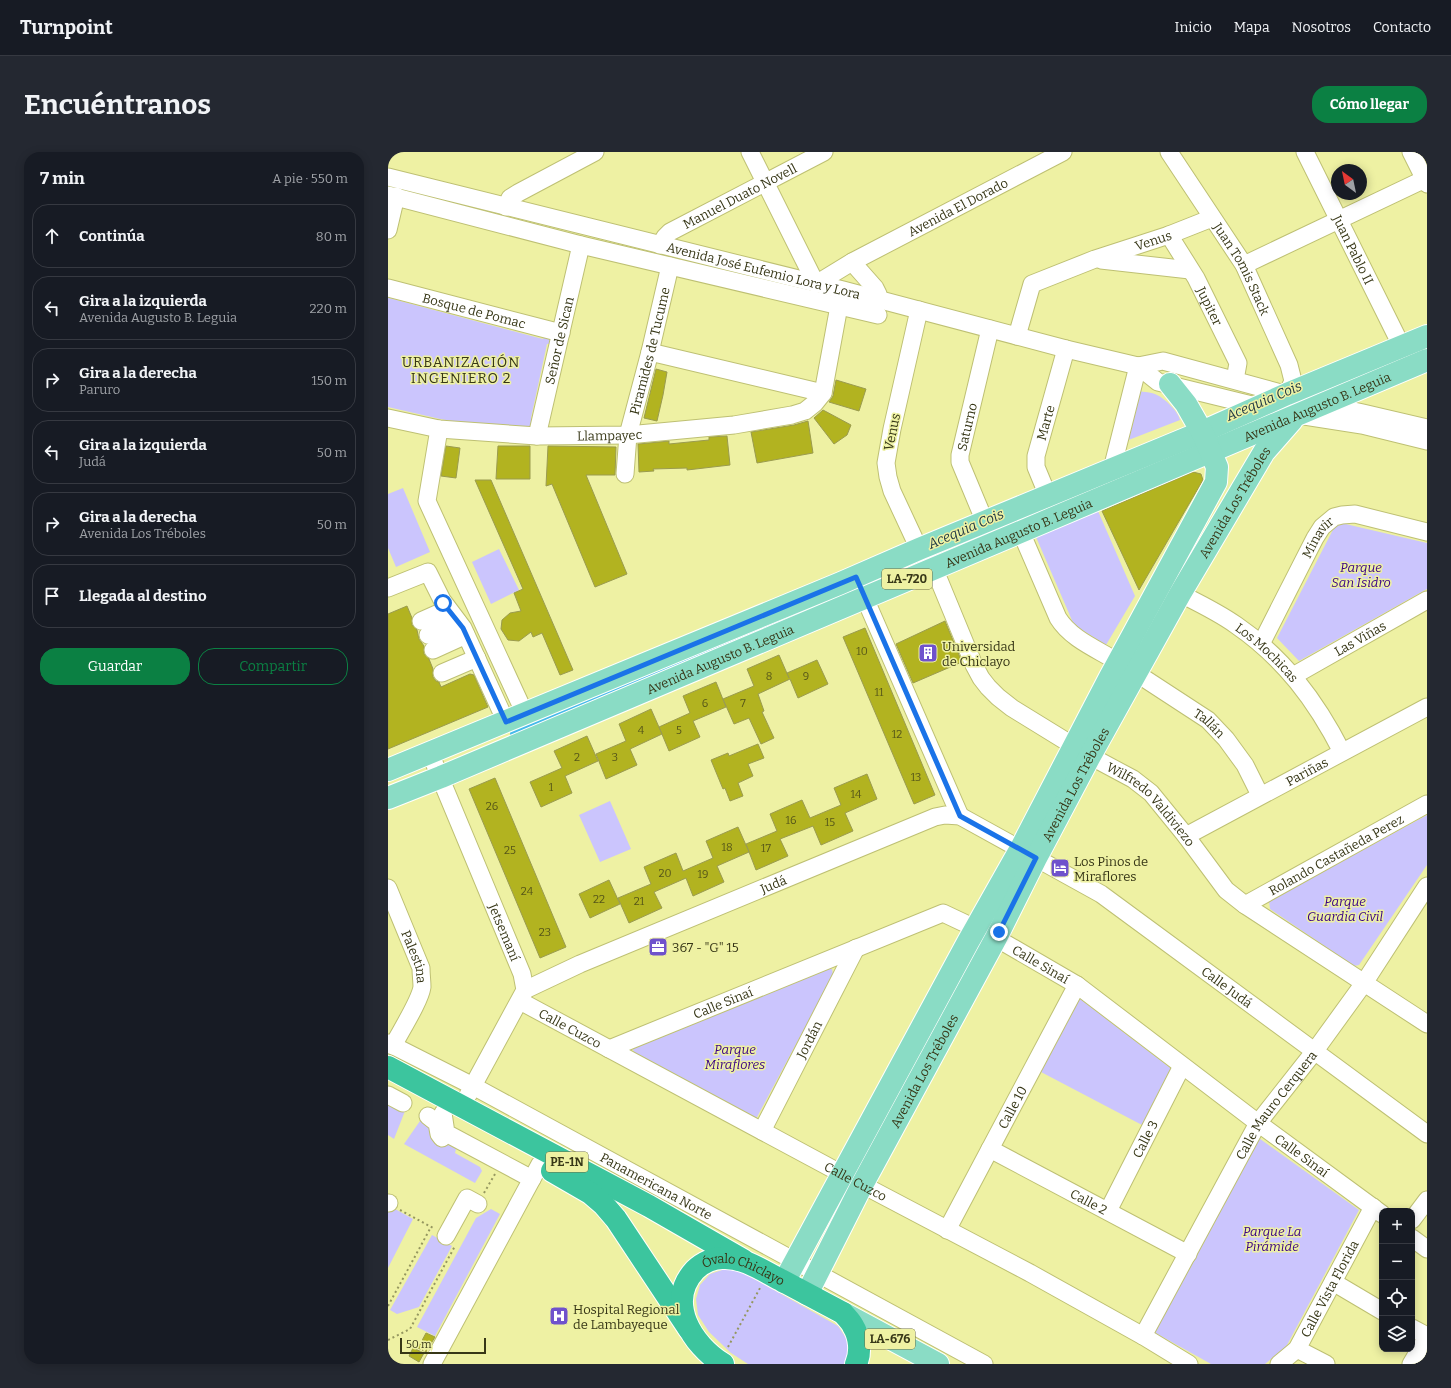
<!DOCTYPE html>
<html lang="es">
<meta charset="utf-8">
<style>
body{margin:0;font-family:Bitter,serif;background:#242831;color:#f1f3f6}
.controls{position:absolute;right:12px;bottom:12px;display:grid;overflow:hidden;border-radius:8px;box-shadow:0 2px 10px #0003}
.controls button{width:36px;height:36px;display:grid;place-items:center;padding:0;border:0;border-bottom:1px solid #363941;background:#171b24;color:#f1f3f6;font:20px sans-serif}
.compass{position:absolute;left:943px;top:12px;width:36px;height:36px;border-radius:50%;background:#171b24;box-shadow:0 2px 10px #0003;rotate:327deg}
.scale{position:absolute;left:12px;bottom:10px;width:86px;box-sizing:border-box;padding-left:4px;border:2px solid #373717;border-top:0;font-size:11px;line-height:14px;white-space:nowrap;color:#373717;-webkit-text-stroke:3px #eef1a3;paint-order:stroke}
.stop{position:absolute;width:12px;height:12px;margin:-9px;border:3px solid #1a73e8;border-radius:50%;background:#fff}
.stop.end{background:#1a73e8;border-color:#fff;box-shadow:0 1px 4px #0008}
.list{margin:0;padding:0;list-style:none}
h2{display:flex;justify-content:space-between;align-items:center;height:52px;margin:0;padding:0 16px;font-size:17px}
h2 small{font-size:13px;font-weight:400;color:#9ea1a6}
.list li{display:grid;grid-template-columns:26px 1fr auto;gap:12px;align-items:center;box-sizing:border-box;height:64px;margin:0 8px 8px;padding:0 8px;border:1px solid #363941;border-radius:16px}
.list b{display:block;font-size:15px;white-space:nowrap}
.list p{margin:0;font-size:13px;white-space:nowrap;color:#9ea1a6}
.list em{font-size:13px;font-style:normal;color:#9ea1a6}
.actions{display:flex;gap:8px;padding:12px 16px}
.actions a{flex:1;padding:9px 0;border:1px solid #0b8043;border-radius:16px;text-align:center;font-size:14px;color:#0b8043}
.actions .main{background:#0b8043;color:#fff}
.icon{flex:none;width:22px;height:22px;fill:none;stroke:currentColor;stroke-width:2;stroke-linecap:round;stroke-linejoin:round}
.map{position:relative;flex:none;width:1039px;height:1212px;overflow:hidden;border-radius:16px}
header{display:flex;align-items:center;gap:24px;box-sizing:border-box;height:56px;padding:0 20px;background:#171b24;border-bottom:1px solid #363941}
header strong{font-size:19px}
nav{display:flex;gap:22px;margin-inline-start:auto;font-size:14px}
.intro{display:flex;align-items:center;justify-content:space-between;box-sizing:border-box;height:96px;padding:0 24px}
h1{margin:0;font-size:28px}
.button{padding:10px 18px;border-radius:16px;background:#0b8043;color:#fff;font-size:14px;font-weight:700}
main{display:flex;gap:24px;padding:0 24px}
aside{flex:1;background:#171b24;border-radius:16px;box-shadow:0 2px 10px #0003}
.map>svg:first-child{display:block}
</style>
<header>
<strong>Turnpoint</strong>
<nav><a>Inicio</a><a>Mapa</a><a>Nosotros</a><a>Contacto</a></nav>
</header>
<div class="intro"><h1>Encuéntranos</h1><a class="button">Cómo llegar</a></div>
<main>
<aside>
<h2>7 min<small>A pie · 550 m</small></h2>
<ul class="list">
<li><svg class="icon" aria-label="ahead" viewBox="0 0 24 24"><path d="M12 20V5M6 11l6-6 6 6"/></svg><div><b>Continúa</b></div><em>80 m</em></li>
<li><svg class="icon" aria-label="left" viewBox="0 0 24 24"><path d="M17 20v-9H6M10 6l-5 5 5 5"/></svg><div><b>Gira a la izquierda</b><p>Avenida Augusto B. Leguia</p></div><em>220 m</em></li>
<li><svg class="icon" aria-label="right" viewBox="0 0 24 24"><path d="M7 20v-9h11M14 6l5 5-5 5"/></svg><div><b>Gira a la derecha</b><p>Paruro</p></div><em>150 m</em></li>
<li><svg class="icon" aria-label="left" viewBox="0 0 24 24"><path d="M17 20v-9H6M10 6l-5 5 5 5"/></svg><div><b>Gira a la izquierda</b><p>Judá</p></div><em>50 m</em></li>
<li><svg class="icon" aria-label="right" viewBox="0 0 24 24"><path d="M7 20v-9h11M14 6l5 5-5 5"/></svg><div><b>Gira a la derecha</b><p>Avenida Los Tréboles</p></div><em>50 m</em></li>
<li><svg class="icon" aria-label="arrive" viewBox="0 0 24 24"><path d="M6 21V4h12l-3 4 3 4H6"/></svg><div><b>Llegada al destino</b></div></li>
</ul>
<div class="actions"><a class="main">Guardar</a><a>Compartir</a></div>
</aside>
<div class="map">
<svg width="1039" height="1212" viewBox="0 0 1039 1212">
<rect width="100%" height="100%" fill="#eef1a3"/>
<path fill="#cbc5fd" d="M0,141l1,5 154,41 2,-4 6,3 1,6h-5l-16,74 3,3 -3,6 -3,2 -7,-3 -51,-2 -30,-5 -52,-12z
M750,239c6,1 14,1 19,4 7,3 22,17 23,25l-54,21z
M15,336l27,64 -34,15 -8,-19v-54z
M710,359l37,85 -29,49 -32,-20 -38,-88z
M949,370l90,21v46l-128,72 -22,-23z
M111,397l20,41 -28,14 -19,-42z
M222,649l21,48 -31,13 -21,-47z
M1039,663v50l-68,100 -5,1 -84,-57 -1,-8z
M439,815l5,2 1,6 -77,144 -120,-64 -3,-5 1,-4z
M691,846l94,72 -31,55 -101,-53z
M0,947l16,8 1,4 -11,28 -6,-4z
M37,967l15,21 16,9 -1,4 25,14 2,4 -7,12 -71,-39 16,-23z
M868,984l103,74 -73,137 -21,17h-54l-59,-33z
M0,1053l25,14 -25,49z
M103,1057l9,5 -65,122 -18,-9 59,-109z
M44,1083l20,11 -33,61 -22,7 -7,-4z
M337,1117l17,3 96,54 10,15 2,17 -3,6h-99l-17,-11 -22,-21 -11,-17 -2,-16 4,-14 10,-11z"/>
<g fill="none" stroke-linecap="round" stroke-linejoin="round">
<path stroke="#46baea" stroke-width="12" d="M835,282l55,-23
M128,581l316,-133"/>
</g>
<path fill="#b2b320" stroke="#9a9b4f" d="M268,217l11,3 -4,23 -6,26 -13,-3z
M448,228l30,9 -7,22 -30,-9 4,-6z
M435,258l28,15 -4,10 -13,9 -20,-26z
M420,269l5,32 -56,10 -6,-31 43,-7z
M339,284l3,29 -43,5v-2l-34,1 1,2 -15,1 -1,-28 31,-3v3l40,-4v-3z
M58,294l14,2 -4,30 -15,-2z
M110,294h32v33h-34z
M160,294l68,1 -1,28h-29l41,99 -32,13 -43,-103 -6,2z
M805,320l8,2 2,6 -64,110 -37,-79z
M87,328h16l82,190 -13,5 -18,-42 -9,4 -2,-5 -12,9 -11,-1 -7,-11 1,-9 8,-7 11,-2 -7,-18 9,-4z
M19,454l5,12v7l5,5 2,9 5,7v8l5,5 4,10v8l3,4 3,1 2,5 29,-13 4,1 14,32 -100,42v-135z
M557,469l17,41 -49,21 -17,-39z
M477,476l70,167 -21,9 -71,-167z
M391,503l10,23 -2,-5 30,-13 11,24 -30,14 -8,-19 -32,15 6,17 -2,1 12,26 -13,6 -12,-26 -15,6 -11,-25 31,-13 -7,-17z
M328,530l10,25 -33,14 7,16 -31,14 -10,-24 31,-14 -7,-17z
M263,557l11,25 -32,15 7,16 -31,14 -10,-25 30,-13 -7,-17z
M199,584l11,25 -33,15 7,17 -31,14 -11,-25 32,-14 -8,-17z
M370,592l6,14 -16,6 5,12 -15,7 5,13 -13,5 -5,-13 -2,1 -12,-29 17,-7 1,3z
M479,622l10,25 -32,14 8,18 -32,14 -8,-19 -33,13 8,17 -32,14 -10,-26 31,-13 -7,-17 32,-14 8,18 31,-13 -7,-17z
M107,626l71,169 -26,11 -71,-169z
M350,675l11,25 -32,14 7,16 -31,14 -7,-18 -32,14 8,16 -33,15 -11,-25 33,-14 -7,-17 32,-14 7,18 30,-13 -7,-17z
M221,728l11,24 -30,14 -11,-24z
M38,1181l9,4 -9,15 -8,-4z
M25,1196l11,5 -5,9 -10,-6z"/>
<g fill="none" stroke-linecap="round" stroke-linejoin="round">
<defs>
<g id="minor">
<path id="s1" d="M362,0l66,132 36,-22 211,-110"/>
<path id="s2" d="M781,0l75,113 45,100 4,16 -6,13"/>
<path id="s3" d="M917,0l97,195"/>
<path d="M1023,0l16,32"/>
<path id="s4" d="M0,25l455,113 223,59 72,17 20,16 102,25 38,8 64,10 65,16"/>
<path d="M0,43l193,50 297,70"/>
<path d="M118,55l4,-9 8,-5 77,-41"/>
<path d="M0,78l8,-34"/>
<path id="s5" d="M781,83l27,43 42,85 -3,17"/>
<path id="s6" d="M272,93l5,-8 5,-5 154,-80"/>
<path d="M713,108l89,10"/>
<path d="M464,110l23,26 3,6v6"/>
<path d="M856,113l183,-87"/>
<path id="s7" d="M0,136l173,45"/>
<path id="s8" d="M531,158l-27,119 -6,34 2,14 4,14 27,58 15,19 40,97 7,13 7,9 10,10 14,11 78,48 43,23 18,14 35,43 40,54 19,15 182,119"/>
<path id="s9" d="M629,184l15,-52 63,-25 74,-24 43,-17"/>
<path d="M262,200l173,41"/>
<path d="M750,214l25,-5 158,43 42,9 64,15"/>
<path id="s10" d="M0,266l51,11 98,7 91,-1 106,-10 58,-10 13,-4 10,-8 8,-10 16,-87"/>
<path d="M51,277l-12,72 98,213"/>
<path id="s11" d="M149,284l44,-191"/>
<path d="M724,317l26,-103"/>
<path id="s12" d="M237,322l3,-39 22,-83 20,-86"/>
<path id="s13" d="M660,344l-12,-29v-11l30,-107"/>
<path id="s14" d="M597,370l-25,-60v-7l30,-126"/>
<path d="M633,380l37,86c13,21 39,31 60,44"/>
<path d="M472,435l100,229"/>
<path d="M0,436l40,-16 14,28 21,28 43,94"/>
<path id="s15" d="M781,436c23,12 46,22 67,37 48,33 80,76 106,127"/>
<path d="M33,469l27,-12"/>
<path d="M40,483l30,-13"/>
<path id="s16" d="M873,492l54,-106 7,-11 12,-10 8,-2 13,-1 72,18"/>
<path d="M45,498l33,-15"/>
<path d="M54,521l35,-15"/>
<path id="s17" d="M748,521l72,47 18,19 19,26 15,30"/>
<path id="s18" d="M905,524l134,-76"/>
<path id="s19" d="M42,601l92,221 3,16 -57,105"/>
<path id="s20" d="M798,684l241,-129"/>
<path id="s21" d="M0,736l33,80c0,7 1,13 1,19 -2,14 -22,45 -29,59"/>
<path id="s22" d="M857,753l182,-101"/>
<path id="s23" d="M137,838l55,-26 355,-147 10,-2 15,1 141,78 326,240"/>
<path id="s24" d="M132,849l322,173 188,99 113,63 46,28"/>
<path id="s25" d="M0,891l85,43 511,278"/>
<path id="s26" d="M221,897l334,-136 53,25 81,47 181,138 124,91"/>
<path d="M0,943l15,8"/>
<path d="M55,961l3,20 86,46"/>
<path d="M40,964l9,7 2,11 3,4"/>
<path id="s27" d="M374,979l94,-183"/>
<path id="s28" d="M602,997l198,105"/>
<path d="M0,1051h1"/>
<path id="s29" d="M720,1059l74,-145"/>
<path d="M1024,1068l15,-20"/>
<path id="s30" d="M559,1078l130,-245"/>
<path d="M58,1084l21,-38 11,6"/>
<path d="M1024,1086l15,11"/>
<path d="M945,1130l49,29"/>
<path d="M1024,1176l15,8"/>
<path id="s31" d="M755,1184l115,-213 56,-71 50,-69 63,-97"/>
<path d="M909,1197l29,15"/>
<path d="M44,1212l108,-200"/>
<path id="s32" d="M891,1212l18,-15 76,-142"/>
<path d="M1023,1212l16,-27"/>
</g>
<g id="major">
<path d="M0,618l453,-187 78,-34 283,-117 85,-38 140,-58"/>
<path id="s33" d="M0,646l53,-21 986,-417"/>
<path d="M396,1130l184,-340 52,-92 90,-173 106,-195 1,-15 -15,-35 -16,-28 -16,-20"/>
<path id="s34" d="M419,1142l55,-109 134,-247 40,-80 54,-102 90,-162 84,-142 28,-32"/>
<path d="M455,1161l95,51"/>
</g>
<g id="highway">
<path d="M0,915l261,139 94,54"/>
<path d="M164,1019l38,22 14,12 12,14 73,110"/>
<path id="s35" d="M335,1212c-31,-19 -58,-62 -28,-94 7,-7 19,-13 30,-12 20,0 38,13 56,22 21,11 41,22 62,33 3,4 8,8 10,13 7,11 8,27 3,38"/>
</g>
</defs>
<use href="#minor" stroke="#bec073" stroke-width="19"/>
<use href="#major" stroke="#fff" stroke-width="24"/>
<use href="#highway" stroke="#fff" stroke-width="24"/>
<path stroke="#95975f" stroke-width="2" stroke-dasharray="2 3" stroke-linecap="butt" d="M96,1041l11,-19
M12,1058l35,19
M0,1154l43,-79
M0,1188l22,-11 45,-83
M340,1195l32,-59"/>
<use href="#minor" stroke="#fff" stroke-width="17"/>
<use href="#major" stroke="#8adcc5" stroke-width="22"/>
<use href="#highway" stroke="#3cc59e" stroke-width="22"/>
</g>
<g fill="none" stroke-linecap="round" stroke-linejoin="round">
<path stroke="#1a73e8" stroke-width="5" d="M55,451l20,25 43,94 350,-145 104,239 76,42 -37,74"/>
</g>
<defs>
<symbol id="building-square" viewBox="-11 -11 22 22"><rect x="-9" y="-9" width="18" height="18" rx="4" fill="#6f52cc" stroke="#eef1a3"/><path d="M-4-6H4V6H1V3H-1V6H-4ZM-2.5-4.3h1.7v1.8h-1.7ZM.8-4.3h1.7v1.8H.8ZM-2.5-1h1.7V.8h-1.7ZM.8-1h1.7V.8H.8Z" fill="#fff"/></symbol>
<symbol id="hotel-square" viewBox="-11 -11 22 22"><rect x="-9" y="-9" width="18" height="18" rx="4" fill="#6f52cc" stroke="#eef1a3"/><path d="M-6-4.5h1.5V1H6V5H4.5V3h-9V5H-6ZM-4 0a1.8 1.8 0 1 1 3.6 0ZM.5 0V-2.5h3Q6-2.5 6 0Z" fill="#fff"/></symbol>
<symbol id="office-square" viewBox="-11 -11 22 22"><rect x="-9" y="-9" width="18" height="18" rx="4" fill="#6f52cc" stroke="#eef1a3"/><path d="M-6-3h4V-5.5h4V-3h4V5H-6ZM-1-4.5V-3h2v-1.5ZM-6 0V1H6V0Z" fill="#fff"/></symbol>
<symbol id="hospital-square" viewBox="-11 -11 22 22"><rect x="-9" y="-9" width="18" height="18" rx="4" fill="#6f52cc" stroke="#eef1a3"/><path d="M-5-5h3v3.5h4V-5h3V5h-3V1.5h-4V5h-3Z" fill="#fff"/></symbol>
</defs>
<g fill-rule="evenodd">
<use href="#building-square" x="529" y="490" width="22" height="22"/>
<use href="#hotel-square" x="661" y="705" width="22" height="22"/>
<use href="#office-square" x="259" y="784" width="22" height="22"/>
<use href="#hospital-square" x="160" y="1153" width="22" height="22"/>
</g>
<g text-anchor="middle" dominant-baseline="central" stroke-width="3" stroke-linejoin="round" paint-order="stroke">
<g font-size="11" fill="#565619">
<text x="474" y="499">10</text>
<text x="381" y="524">8</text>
<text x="418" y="524">9</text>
<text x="491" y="540">11</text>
<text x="317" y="551">6</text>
<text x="355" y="551">7</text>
<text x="253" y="578">4</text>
<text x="291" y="578">5</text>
<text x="509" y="582">12</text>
<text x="189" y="605">2</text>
<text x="227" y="605">3</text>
<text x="528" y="625">13</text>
<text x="163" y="635">1</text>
<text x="468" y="642">14</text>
<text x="104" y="654">26</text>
<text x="403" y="668">16</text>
<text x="442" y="670">15</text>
<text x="339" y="695">18</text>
<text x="378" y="696">17</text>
<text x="122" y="698">25</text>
<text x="277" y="721">20</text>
<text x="315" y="722">19</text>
<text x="139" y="739">24</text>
<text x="211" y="747">22</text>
<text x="251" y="749">21</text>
<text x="157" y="780">23</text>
</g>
<g fill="#eef1a3" stroke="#6e6f41" stroke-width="1">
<rect x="494" y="417" width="50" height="20" rx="3"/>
<rect x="158" y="1000" width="42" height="20" rx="3"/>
<rect x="477" y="1177" width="50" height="20" rx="3"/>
</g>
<g font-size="12" font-weight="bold" fill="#373717">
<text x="519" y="427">LA-720</text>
<text x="179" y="1010">PE-1N</text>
<text x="502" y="1187">LA-676</text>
</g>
<g font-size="13" fill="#373717" stroke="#eef1a3">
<text stroke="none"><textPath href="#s6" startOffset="95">Manuel Duato Novell</textPath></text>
<text stroke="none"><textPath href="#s1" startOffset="309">Avenida El Dorado</textPath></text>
<text stroke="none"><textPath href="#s9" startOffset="183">Venus</textPath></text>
<text stroke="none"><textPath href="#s3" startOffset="109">Juan Pablo II</textPath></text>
<text stroke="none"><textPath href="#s2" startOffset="138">Juan Tomis Stack</textPath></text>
<text stroke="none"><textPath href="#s4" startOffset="387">Avenida José Eufemio Lora y Lora</textPath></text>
<text stroke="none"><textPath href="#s5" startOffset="82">Jupiter</textPath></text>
<text stroke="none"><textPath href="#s7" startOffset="89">Bosque de Pomac</textPath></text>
<text stroke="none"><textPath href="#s11" startOffset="98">Señor de Sican</textPath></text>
<text stroke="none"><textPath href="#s12" startOffset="126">Piramides de Tucume</textPath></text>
<text stroke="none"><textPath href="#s33" startOffset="1008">Avenida Augusto B. Leguia</textPath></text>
<text stroke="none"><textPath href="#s13" startOffset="77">Marte</textPath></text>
<text stroke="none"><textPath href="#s14" startOffset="101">Saturno</textPath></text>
<text transform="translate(504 280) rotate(-78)">Venus</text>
<text stroke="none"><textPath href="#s10" startOffset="223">Llampayec</textPath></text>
<text stroke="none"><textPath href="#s34" startOffset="900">Avenida Los Tréboles</textPath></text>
<text stroke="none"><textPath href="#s33" startOffset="684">Avenida Augusto B. Leguia</textPath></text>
<text stroke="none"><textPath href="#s16" startOffset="121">Minavir</textPath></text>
<text stroke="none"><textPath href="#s18" startOffset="77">Las Viñas</textPath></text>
<text stroke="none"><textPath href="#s15" startOffset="118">Los Mochicas</textPath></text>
<text stroke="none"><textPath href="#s33" startOffset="360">Avenida Augusto B. Leguia</textPath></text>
<text stroke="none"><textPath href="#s17" startOffset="89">Tallán</textPath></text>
<text stroke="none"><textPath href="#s20" startOffset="137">Pariñas</textPath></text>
<text stroke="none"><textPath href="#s34" startOffset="576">Avenida Los Tréboles</textPath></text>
<text stroke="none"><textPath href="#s8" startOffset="607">Wilfredo Valdiviezo</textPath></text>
<text stroke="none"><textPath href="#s22" startOffset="104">Rolando Castañeda Perez</textPath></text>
<text stroke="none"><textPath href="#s23" startOffset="270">Judá</textPath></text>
<text stroke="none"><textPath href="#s19" startOffset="194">Jetsemaní</textPath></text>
<text stroke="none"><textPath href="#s21" startOffset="74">Palestina</textPath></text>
<text stroke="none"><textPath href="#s26" startOffset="471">Calle Sinaí</textPath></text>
<text stroke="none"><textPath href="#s23" startOffset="788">Calle Judá</textPath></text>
<text stroke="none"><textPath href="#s26" startOffset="123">Calle Sinaí</textPath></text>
<text stroke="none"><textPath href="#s24" startOffset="57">Calle Cuzco</textPath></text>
<text stroke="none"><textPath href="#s27" startOffset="103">Jordán</textPath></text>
<text stroke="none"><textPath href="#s34" startOffset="252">Avenida Los Tréboles</textPath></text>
<text stroke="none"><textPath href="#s31" startOffset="267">Calle Mauro Cerquera</textPath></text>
<text stroke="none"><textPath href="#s30" startOffset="139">Calle 10</textPath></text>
<text stroke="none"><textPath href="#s29" startOffset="81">Calle 3</textPath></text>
<text stroke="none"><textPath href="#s26" startOffset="795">Calle Sinaí</textPath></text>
<text stroke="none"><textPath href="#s24" startOffset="381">Calle Cuzco</textPath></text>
<text stroke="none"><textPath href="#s25" startOffset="304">Panamericana Norte</textPath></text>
<text stroke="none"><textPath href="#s28" startOffset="112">Calle 2</textPath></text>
<text stroke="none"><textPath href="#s35" startOffset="166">Óvalo Chiclayo</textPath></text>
<text stroke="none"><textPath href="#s32" startOffset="92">Calle Vista Florida</textPath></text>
</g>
<g font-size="13" font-style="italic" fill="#390087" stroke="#eef1a3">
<text x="973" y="415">Parque<tspan x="973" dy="15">San Isidro</tspan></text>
<text x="957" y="749">Parque<tspan x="957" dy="15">Guardia Civil</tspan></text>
<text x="347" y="897">Parque<tspan x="347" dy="15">Miraflores</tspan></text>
<text x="884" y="1079">Parque La<tspan x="884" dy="15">Pirámide</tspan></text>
</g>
<g font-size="13" fill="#373717" stroke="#eef1a3" text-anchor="start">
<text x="554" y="494">Universidad<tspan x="554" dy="15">de Chiclayo</tspan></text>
<text x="686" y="709">Los Pinos de<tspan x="686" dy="15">Miraflores</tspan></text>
<text x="284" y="795">367 - "G" 15</text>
<text x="185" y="1157">Hospital Regional<tspan x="185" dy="15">de Lambayeque</tspan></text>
</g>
<g font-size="14" letter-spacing="1" fill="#373717" stroke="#eef1a3">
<text x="73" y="210">URBANIZACIÓN<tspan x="73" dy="16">INGENIERO 2</tspan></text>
</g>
<g font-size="14" font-style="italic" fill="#223b46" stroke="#eef1a3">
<text transform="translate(876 249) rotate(-23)">Acequia Cois</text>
<text transform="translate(578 377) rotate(-23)">Acequia Cois</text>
</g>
</g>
</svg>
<div class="controls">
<button>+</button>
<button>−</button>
<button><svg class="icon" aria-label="locate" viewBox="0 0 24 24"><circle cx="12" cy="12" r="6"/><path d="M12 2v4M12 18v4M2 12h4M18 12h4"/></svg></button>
<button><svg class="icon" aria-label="layers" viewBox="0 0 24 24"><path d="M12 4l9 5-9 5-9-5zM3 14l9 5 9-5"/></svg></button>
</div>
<svg class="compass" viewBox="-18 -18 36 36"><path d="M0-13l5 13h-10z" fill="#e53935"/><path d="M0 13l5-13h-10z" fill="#9ea1a6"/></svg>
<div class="scale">50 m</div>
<div class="stop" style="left:55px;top:451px"></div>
<div class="stop end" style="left:611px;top:780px"></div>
</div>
</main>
